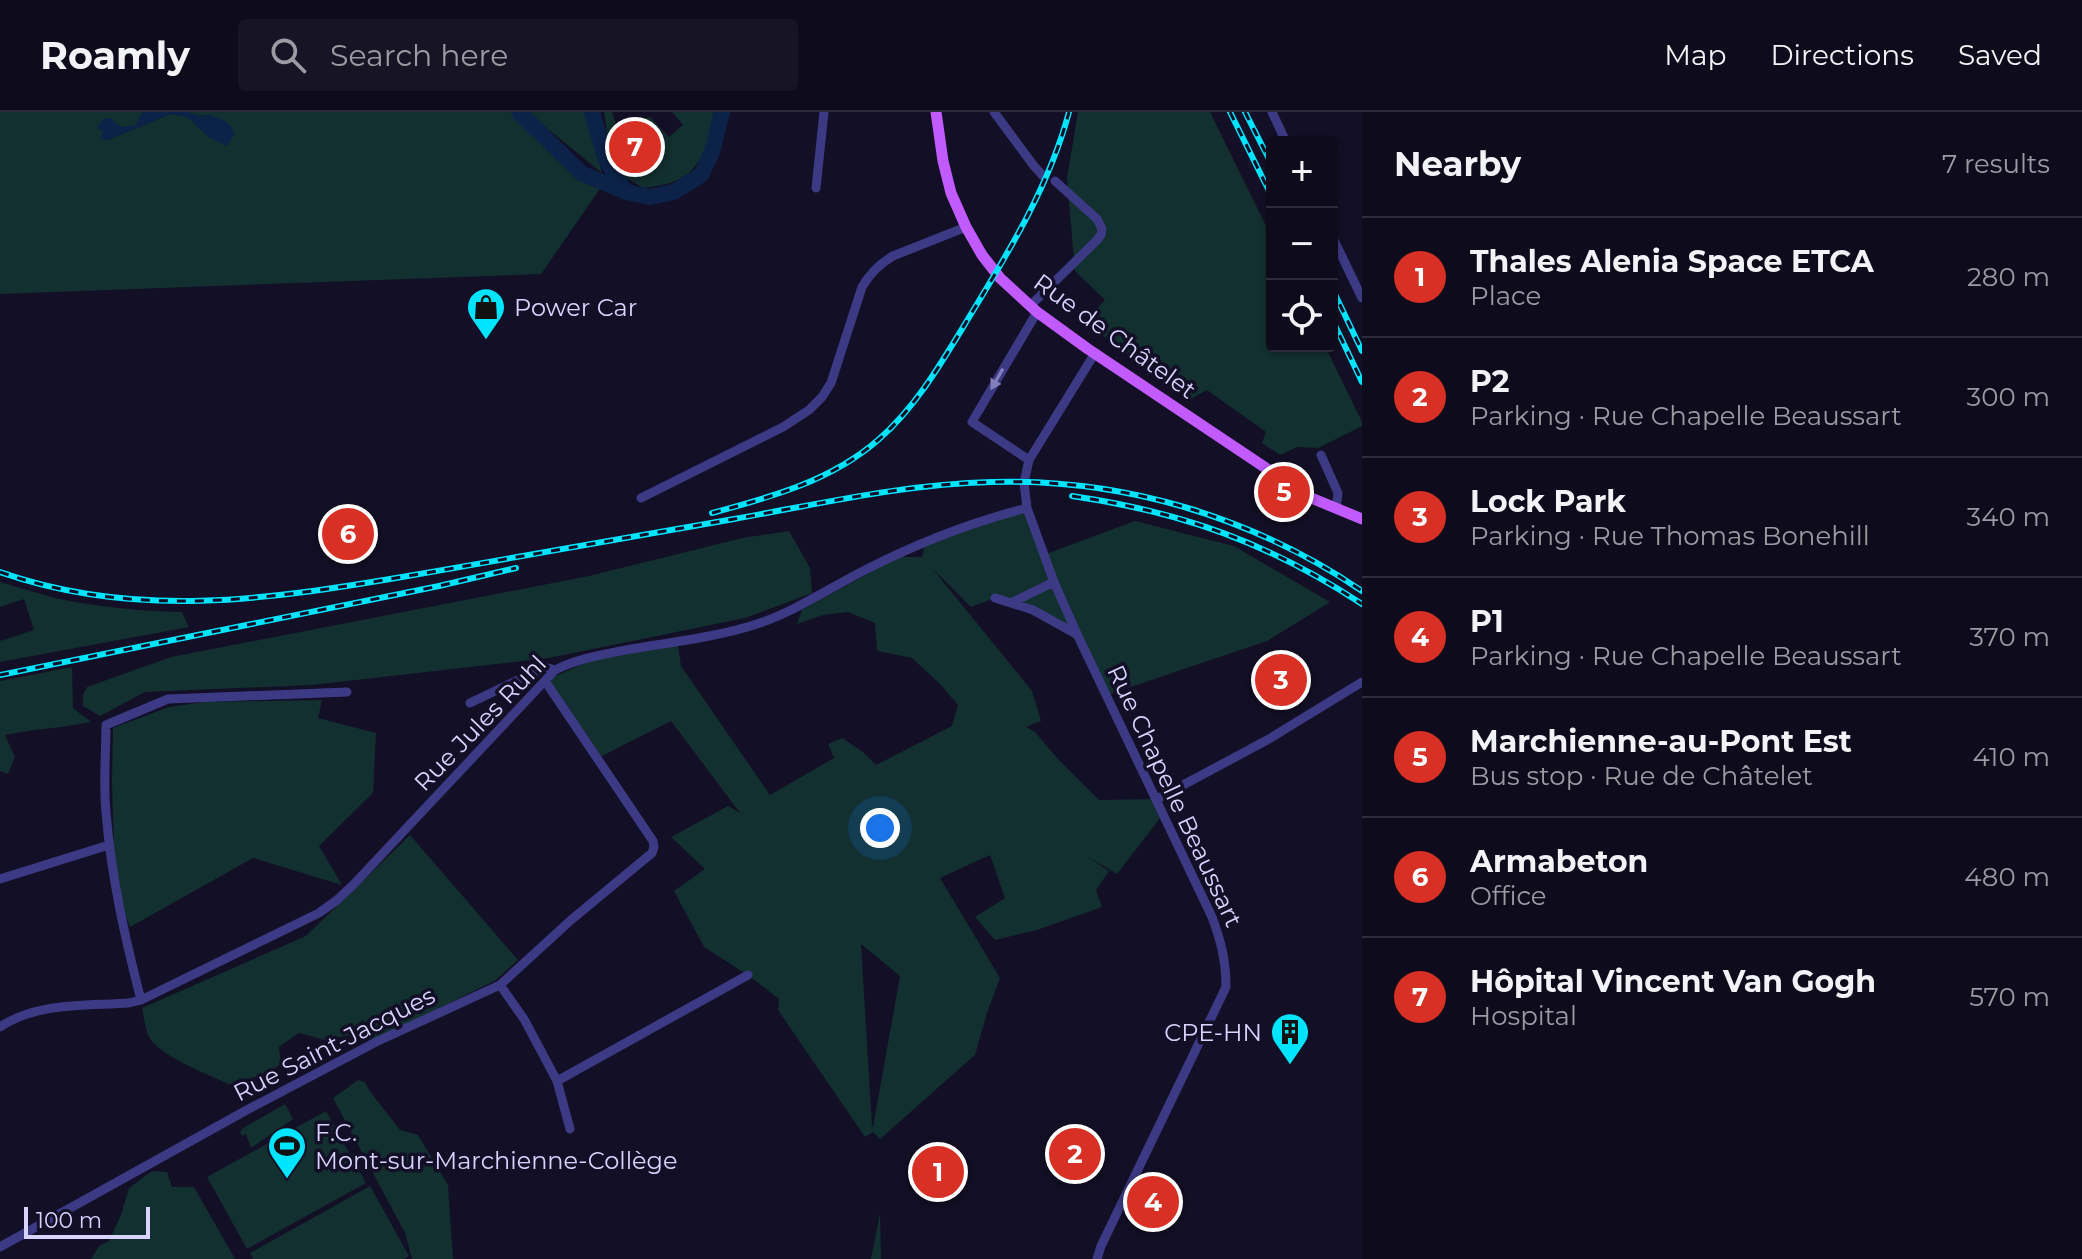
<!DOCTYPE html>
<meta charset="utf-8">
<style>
body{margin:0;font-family:Montserrat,sans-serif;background:#171425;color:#f1f3f6}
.controls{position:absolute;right:24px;top:24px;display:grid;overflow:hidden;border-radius:8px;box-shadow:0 2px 6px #0004}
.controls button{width:72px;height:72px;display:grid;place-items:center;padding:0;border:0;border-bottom:2px solid #2e2b3b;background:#0e0b1c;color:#f1f3f6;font:40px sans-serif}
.scale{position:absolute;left:24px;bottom:20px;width:126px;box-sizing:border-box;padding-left:8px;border:4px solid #d9d4ff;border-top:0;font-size:22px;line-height:28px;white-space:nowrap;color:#d9d4ff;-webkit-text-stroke:6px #130f26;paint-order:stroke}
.you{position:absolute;left:880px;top:716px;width:28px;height:28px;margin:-20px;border:6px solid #fff;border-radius:50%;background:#1a73e8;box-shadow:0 0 0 12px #1a73e833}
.badge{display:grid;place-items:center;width:52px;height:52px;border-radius:50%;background:#d93025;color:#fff;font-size:26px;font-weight:700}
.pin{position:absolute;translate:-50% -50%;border:4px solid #fff;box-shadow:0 2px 8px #0006}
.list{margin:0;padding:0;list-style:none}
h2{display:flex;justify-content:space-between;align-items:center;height:104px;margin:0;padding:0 32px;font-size:34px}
h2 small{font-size:26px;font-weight:400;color:#9b9ba3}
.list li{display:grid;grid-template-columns:52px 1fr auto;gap:24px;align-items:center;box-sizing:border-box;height:120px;padding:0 32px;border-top:2px solid #2e2b3b}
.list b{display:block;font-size:30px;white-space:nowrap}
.list p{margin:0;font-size:26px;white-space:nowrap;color:#9b9ba3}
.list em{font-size:26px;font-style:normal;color:#9b9ba3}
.icon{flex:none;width:44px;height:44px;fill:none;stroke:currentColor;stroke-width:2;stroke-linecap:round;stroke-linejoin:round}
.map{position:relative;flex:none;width:1362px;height:1147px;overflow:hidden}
header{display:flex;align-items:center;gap:48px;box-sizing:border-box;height:112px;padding:0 40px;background:#0e0b1c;border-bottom:2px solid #2e2b3b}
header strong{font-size:38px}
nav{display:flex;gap:44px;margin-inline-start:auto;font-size:28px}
.search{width:560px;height:72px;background:#171425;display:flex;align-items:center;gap:20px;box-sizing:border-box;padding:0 28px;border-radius:8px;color:#9b9ba3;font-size:30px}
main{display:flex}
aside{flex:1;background:#0e0b1c}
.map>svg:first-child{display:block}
</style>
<header>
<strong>Roamly</strong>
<div class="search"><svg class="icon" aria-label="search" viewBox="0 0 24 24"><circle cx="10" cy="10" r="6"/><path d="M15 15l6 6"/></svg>Search here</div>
<nav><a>Map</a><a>Directions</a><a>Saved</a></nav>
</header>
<main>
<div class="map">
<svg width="1362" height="1147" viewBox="0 0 1362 1147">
<rect width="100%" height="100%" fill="#130f26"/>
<path fill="#12302f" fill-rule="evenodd" d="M0,0h143l-7,13 -13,3 -8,-5 -12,10 5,7 62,-26 17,3 23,21 1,-23 -13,1 -10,-4h330l37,38 49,33 -63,91 -541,20z
M527,0h58l17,61z
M604,0h8l5,15h7l7,-6 19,-4 19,20 14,-12 -11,-13h41c2,10 -2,22 -6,31 -12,34 -29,41 -64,45 -9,-6 -19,-11 -27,-19 -8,-9 -9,-43 -12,-57z
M1078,0h132l62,126v108h53l37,76v4l-44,22 -21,-1 -17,8 -18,-12 4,-11 -59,-42 -18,10 -104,-78 20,-22 -30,-29 -8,-93z
M1027,396l19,46 89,-33 99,25 96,56 -63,39 -160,54 -30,-64 -82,-33 -24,9 -39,-39 100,123 9,30 -15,6 9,5 22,26 42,42 58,-1 7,14 -47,61 -30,-18 22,15 -13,19 6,17 -65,23 -42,10 -20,-23 30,-19 -15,-43 -50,23 60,100 -13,35 -12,42 -95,84 -7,-7 -8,5 -87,-127 1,-11 -31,-24 -44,-28 -30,-56 31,-22 -34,-32 57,-31 12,7 -69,-92 -73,37 -53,-77 59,-27 74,-8 3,20 89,129 64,-37 -6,-14 14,-6 21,14 13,13 76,-39 6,-21 -17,-20 -29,-27 -35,-7 -2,-28 -27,-11 -25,3 -26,9 5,-14 96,-53h24l4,-17zM861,832l39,32 -27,151 -1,-1z
M789,419l21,37 2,25 -67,25 -196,40 -237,27 -167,7 -45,24 -17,-10v-12l4,-7 84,-30 418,-81 153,-38z
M0,470c18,5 37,11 55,16 42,9 85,13 127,14l7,15 -189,35v-21l34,-11 -10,-31 -24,8z
M72,555l1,41 18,14c-29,6 -58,7 -86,13l10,22 -7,17 -8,-3v-90z
M322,588l-4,18 58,15 -3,60 -54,53 23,39 -89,-27 -123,69 -15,-41 -3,-104 1,-54 56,-21 35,-5z
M410,723l108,125 -22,20 -124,62 -10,-23 -2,14 -35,7 -26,-7 -20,14 2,17 -17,11 -24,6 -9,4c-20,-9 -68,-28 -80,-45 -6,-9 -7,-22 -9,-32l164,-72z
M358,968l7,2 4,8 31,40 18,5 30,50 5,74h-41l-7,-26 -72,-135z
M285,992l8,15 -42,29 -5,-14 -4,2 -2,-4 3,-4z
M326,999l40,72 -119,66 -40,-72z
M152,1059l15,1 5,15h22l41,72h-144l8,-13 10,-5 12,-26 8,-27z
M370,1074l39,70 -5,3h-151l-3,-6z
M880,1101l1,46h-10z"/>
<path fill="#0c2248" d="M143,0h45l10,4 13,-1 16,7 8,12 -8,12 -17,-8 -23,-21 -17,-3 -62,26 -9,-1 4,-6 -6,-6 6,-8 9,-1 3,5 8,4 13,-2z"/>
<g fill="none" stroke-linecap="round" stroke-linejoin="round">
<path stroke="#0c2248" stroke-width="16" d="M519,0l62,61 45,19 24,5 24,-5 27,-17 11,-23 10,-40
M592,0l14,48 20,32"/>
<path stroke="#3d3a85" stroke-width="9" d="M994,0l40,54 9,10
M1272,0l14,30
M816,76l8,-76
M1332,124l30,62
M1030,194l66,-65 5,-6 1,-6 -5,-10 -42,-38
M1095,241l-66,107 -5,23 3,25 27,74 23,52 135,283c9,24 14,44 14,70l-125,259 -4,13
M1321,343l17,38 -2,16
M1029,348l-57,-38 65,-110
M641,386l142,-71 26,-17 13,-13 9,-14 31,-96c8,-14 17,-23 31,-31l73,-29
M995,486l38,12 43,24
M1011,491l43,-21
M470,591l75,-36 10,3
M1157,687l112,-60 93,-57
M0,767l109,-34
M500,873l24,34 33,62 13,48
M141,888c-16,-62 -30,-124 -35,-188 -3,-29 0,-59 0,-87l62,-26 179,-7
M0,915c37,-25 86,-21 129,-24l12,-3 178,-87 18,-13 17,-16 201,-214c24,-12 50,-16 76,-21 42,-7 86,-12 126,-25 39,-13 74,-37 110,-55 51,-26 105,-47 160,-61
M557,969l191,-106
M0,1135l245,-136 131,-69 124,-57 71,-65 81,-67 2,-6 -1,-6 -108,-160"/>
<path stroke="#c25bff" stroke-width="11" d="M936,0l7,49 8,32 15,34 16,28 18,23 37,34 51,37 221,148 53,22"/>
<defs>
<path id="rail" d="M1230,0l42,85
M1245,0l27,53
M1332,176l30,63
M1332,207l30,63
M1072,384c110,16 197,47 290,108
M712,401c59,-16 119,-32 166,-73 38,-33 64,-78 90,-121 40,-66 81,-132 101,-207
M0,460c135,47 266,28 402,5 111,-19 222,-39 332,-58 85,-15 171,-35 257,-37 132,-4 262,35 371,109
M0,563l439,-89 77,-18"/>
</defs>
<use href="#rail" stroke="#00e5ff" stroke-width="6"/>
<use href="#rail" stroke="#130f26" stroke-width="3" stroke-dasharray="9" stroke-linecap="butt"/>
</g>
<defs><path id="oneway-solid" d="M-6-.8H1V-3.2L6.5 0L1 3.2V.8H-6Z" transform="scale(2)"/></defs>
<use fill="#837fbc" href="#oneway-solid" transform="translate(997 267) rotate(120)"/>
<defs>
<symbol id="shop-pin" viewBox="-11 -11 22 30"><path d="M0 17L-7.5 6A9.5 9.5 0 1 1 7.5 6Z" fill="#00e5ff" stroke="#130f26"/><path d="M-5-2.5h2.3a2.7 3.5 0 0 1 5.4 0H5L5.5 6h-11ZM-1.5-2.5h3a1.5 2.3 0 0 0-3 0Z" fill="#111"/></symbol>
<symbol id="building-pin" viewBox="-11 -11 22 30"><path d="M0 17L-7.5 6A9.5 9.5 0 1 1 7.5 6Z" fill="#00e5ff" stroke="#130f26"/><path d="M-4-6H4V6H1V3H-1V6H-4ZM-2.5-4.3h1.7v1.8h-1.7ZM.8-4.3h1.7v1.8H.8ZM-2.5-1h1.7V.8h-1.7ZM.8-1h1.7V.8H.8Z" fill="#111"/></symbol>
<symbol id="stadium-pin" viewBox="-11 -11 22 30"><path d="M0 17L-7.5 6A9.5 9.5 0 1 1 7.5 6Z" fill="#00e5ff" stroke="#130f26"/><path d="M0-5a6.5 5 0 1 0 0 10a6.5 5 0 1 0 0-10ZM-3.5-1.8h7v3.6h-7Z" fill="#111"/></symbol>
</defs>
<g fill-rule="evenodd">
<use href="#shop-pin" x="464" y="173" width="44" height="60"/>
<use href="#building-pin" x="1268" y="898" width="44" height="60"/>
<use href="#stadium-pin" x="265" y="1012" width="44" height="60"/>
</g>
<g text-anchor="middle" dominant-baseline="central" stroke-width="7" stroke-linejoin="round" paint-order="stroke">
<g font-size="24" fill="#d9d4ff" stroke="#130f26" text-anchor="start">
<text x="514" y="195">Power Car</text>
<text x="1262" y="920" text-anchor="end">CPE-HN</text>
<text x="315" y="1020">F.C.<tspan x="315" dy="28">Mont-sur-Marchienne-Collège</tspan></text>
</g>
<g font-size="24" fill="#d9d4ff" stroke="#130f26">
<text transform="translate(1115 224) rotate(36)">Rue de Châtelet</text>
<text transform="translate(480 611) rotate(-46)">Rue Jules Ruhl</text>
<text transform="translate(1175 684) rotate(65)">Rue Chapelle Beaussart</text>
<text transform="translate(334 932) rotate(-27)">Rue Saint-Jacques</text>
</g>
</g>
</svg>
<div class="controls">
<button>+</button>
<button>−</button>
<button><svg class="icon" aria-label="locate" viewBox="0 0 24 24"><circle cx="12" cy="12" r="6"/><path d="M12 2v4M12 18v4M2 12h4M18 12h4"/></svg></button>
</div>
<div class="scale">100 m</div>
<div class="you"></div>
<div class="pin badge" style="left:938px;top:1060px">1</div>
<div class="pin badge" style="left:1075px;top:1042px">2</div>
<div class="pin badge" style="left:1281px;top:568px">3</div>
<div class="pin badge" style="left:1153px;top:1090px">4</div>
<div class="pin badge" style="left:1284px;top:380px">5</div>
<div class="pin badge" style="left:348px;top:422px">6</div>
<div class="pin badge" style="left:635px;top:35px">7</div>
</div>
<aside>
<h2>Nearby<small>7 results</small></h2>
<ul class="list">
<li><span class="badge">1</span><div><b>Thales Alenia Space ETCA</b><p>Place</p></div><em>280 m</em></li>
<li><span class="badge">2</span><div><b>P2</b><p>Parking · Rue Chapelle Beaussart</p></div><em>300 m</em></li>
<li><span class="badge">3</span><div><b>Lock Park</b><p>Parking · Rue Thomas Bonehill</p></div><em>340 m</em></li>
<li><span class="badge">4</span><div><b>P1</b><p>Parking · Rue Chapelle Beaussart</p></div><em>370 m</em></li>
<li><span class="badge">5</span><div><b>Marchienne-au-Pont Est</b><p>Bus stop · Rue de Châtelet</p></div><em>410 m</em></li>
<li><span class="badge">6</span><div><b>Armabeton</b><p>Office</p></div><em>480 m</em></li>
<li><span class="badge">7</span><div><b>Hôpital Vincent Van Gogh</b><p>Hospital</p></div><em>570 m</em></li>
</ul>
</aside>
</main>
